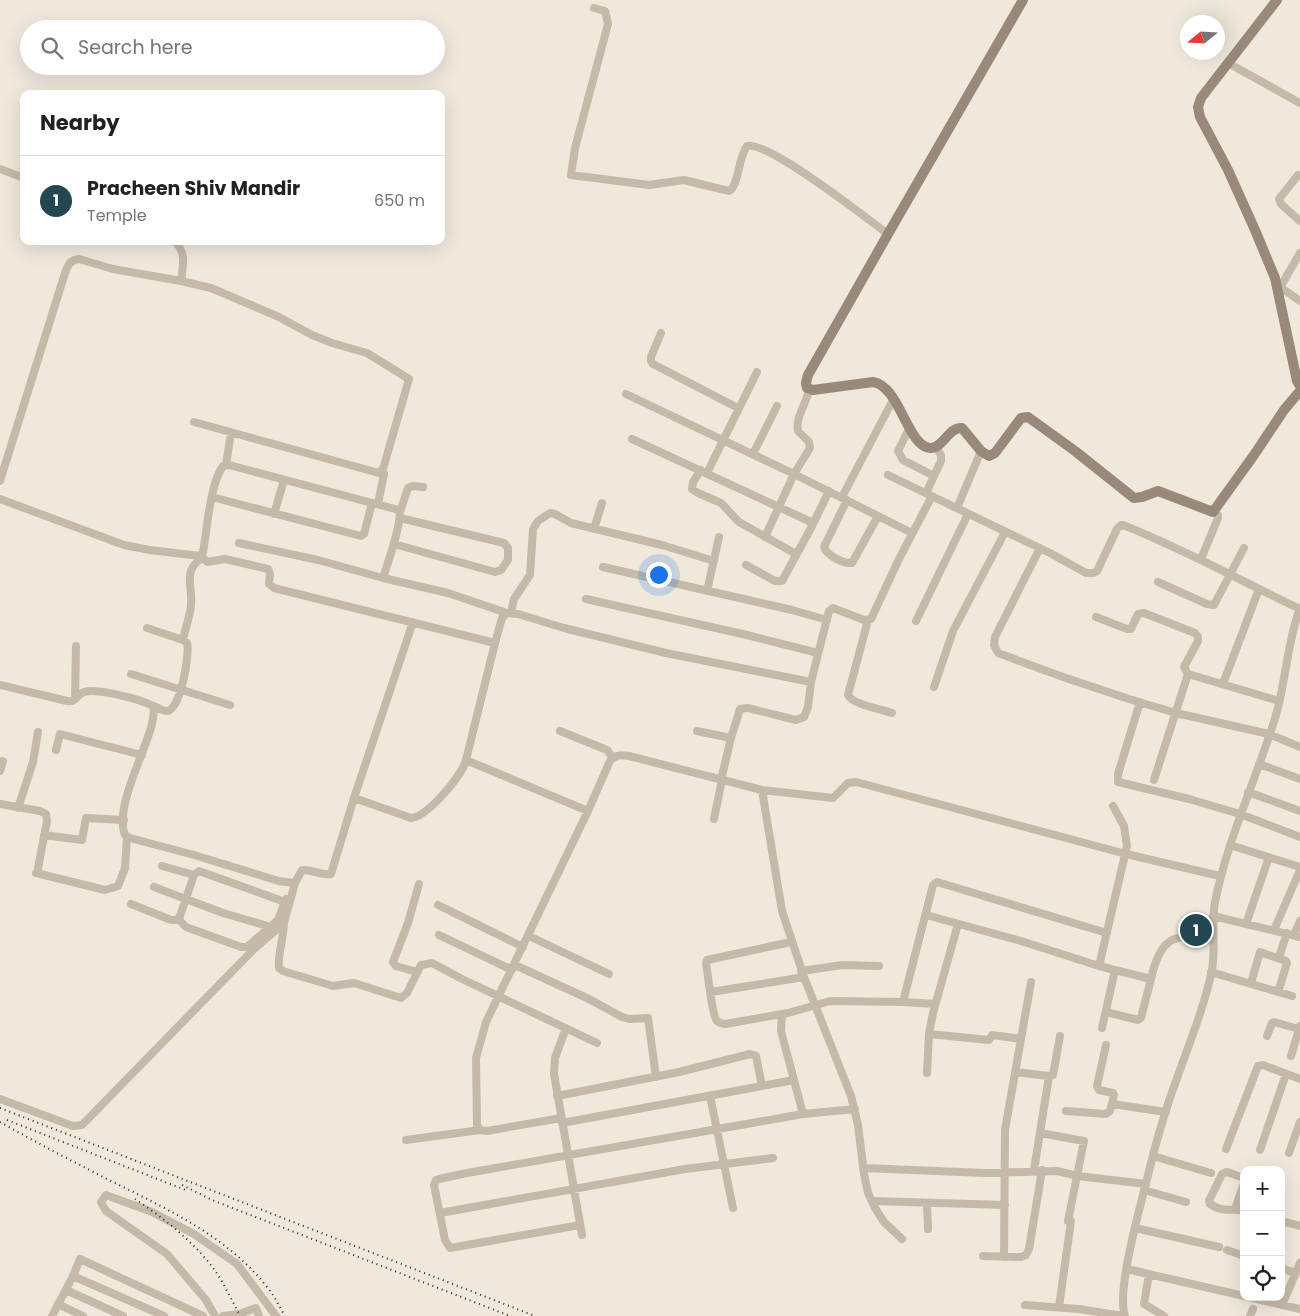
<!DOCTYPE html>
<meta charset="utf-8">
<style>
body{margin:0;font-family:Poppins,sans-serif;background:#f2f2f2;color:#202124}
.controls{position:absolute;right:15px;bottom:15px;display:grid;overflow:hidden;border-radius:10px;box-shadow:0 5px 20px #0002}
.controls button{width:45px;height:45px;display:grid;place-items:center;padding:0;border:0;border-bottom:1px solid #e0e0e0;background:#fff;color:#202124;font:25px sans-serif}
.compass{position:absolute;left:1180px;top:15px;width:45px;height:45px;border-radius:50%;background:#fff;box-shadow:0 5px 20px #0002;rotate:252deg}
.you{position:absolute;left:658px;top:574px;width:18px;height:18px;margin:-12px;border:4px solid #fff;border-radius:50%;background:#1a73e8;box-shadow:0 0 0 8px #1a73e833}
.badge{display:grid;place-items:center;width:32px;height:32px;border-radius:50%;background:#224750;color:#fff;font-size:16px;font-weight:700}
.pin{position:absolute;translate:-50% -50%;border:2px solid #fff;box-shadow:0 1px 5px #0006}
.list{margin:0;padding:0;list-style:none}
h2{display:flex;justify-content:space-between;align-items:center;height:65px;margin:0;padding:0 20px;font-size:21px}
h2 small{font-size:16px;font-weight:400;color:#757577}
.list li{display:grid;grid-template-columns:32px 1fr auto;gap:15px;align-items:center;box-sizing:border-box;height:90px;padding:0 20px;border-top:1px solid #e0e0e0}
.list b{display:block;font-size:19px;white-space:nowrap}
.list p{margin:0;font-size:16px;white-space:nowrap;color:#757577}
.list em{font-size:16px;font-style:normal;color:#757577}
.icon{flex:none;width:28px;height:28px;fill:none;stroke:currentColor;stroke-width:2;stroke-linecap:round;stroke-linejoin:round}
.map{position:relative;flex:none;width:1300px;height:1316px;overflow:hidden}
.search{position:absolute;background:#fff;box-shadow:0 5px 20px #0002;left:20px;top:20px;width:425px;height:55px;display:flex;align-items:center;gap:12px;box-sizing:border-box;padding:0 18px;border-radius:28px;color:#757577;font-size:19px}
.panel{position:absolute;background:#fff;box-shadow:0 5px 20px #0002;left:20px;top:90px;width:425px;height:155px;border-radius:10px}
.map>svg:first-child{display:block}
</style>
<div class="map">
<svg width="1300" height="1316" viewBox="0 0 1300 1316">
<rect width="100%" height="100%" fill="#efe8db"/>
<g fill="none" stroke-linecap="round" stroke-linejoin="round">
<path stroke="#c5b9a9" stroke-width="8" d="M594,8l11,3 3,13 -33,124 -4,27 78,10 35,-5 45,11c10,-5 9,-34 18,-45 22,-5 119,72 141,88
M1228,63l72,40
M0,169l24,9
M1298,175l-19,24 2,5 19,17
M174,241c13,11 9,25 7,40
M1280,287l20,14
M1278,291l22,-38
M661,333l-10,24v4l2,3 85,44
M626,394l168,80 118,59
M910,427l-12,24 5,9 31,16
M632,439l177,82 3,4
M753,454l24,-48
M226,465l5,-33
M701,470l-8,12 -1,7 6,4 23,10 18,19 57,32
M707,473l50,-101
M888,475l162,78 36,20h8l3,-2 20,-42 4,-4h2c61,24 118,56 177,84
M0,481l65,-208c3,-8 5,-13 14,-14l34,10 68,12 30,7 68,29 33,18 20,8 35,10 42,26 -26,90 -4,4 -185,-51
M926,493l15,-32v-6l-5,-8
M212,497l149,39 3,-2 8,-31
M842,497l52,-99
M0,499l124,46 26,5 50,6 3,-4c4,-21 7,-69 20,-86l6,-1 170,45c4,11 -12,55 -16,68
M847,500l-23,47c2,8 20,17 28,16l26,-47
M378,504l6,-30
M957,508l24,-57
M400,512l8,-24 5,-2 10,1
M274,514l10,-34
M594,529l8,-26
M765,537l29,-63 16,-26 -1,-6 -11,-11c-3,-14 9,-28 11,-42
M239,543l79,17 65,18 65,15 59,20
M394,544l101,28 6,-2 7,-10v-12l-4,-5 -104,-25
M1040,548l-45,89 -1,8 4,8 65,24 66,22 47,14 93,21 31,13
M201,555l6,7 18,-3 43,10 2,5 -1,10 5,4 221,55
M1201,559l17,-41v-3l-5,-3
M746,565l29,16h7l29,-53 18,-37
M603,567l189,43 35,10
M1158,582l49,22 7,1 30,-57
M707,591l12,-54
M586,599l161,36 71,18
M511,613l3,-14 16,-24 3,-46 5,-8 12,-8 5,1 16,9 91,22 52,16
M1096,617l31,12h4l7,-15 6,-1 51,20 3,4v4l-14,26 4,7 91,27
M868,620l-20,75c5,10 33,14 44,18
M916,621l52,-107
M147,628l36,12 4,3c3,11 -6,64 -19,68 -4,1 -11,-4 -15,-5
M183,640c2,-11 7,-23 8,-35 2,-19 -9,-34 11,-47
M131,674l99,31
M1223,684l36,-95
M0,685l67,16h5c5,-2 7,-8 12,-9 13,-4 56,7 69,14 2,5 0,12 -1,18 -7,29 -38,84 -27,111l5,3 64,17 85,26 16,2
M934,687l19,-56 52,-99
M75,699l1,-53
M1140,702l-22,72v8l71,17 51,15 60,23
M560,731l47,19 6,8
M697,731l34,7
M56,750l4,-16 82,21
M466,760l122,51
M1259,764l41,15
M0,771l3,-10
M721,780l10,-42 9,-29 8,-1 48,12 8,-3 4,-10 3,-25 18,-71 4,-3 31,12 7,-1 28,-60 33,-63
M1154,780l34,-106
M762,790l20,121 22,66 47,119 7,29 6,49 4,19 7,15 9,14 18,17
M1248,792l52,19
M354,798l57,20c16,-1 51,-42 55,-58l29,-117 7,-25 5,-5 11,1 46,14 102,25 145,29
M0,804l40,7 6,3 1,7 -9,47
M18,808l15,-46 5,-30
M714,819l8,-39
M44,835l38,5 4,-22 38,2
M1230,845l70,22
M162,866l32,9
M36,873l69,17 13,-4 7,-18 2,-31
M154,887l69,26 48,14
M131,904l40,16h6l3,-4 14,-41 5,-4 86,31
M438,905l85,42
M926,915l95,26 78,25 52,13c3,-14 10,-38 27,-41 10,-3 24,1 35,2
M1213,916l87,21
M178,919l8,8 55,20h6l31,-27 8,-21
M284,923c0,12 -7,36 -5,45l4,3 50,15 21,-3 47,15 6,-5 14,-28 11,-2 30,16 135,64
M1246,924l23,-67
M1274,930l26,-60
M439,935l73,35
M1294,935l6,-14
M529,936l80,38
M791,942l-84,18 -1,4c2,9 6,52 11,57 3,3 5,2 8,3l63,-11 42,-12 73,1 32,2
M1279,957l8,-24
M515,965l74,34 33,18 7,2 19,-1 8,59
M1099,966l28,-120 -3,-20 -11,-20
M801,971l41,-6 37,1
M417,972l-21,-6 -3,-4 15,-39 11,-39
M1211,972l81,24
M1251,983l9,-31 26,9 1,2 -9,29
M711,992l93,-15
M903,1002l30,-117 4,-3 170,51
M1106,1012l32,8 3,-2 10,-39
M782,1014l-1,17 22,83
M566,1028l-11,30 -1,16 28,161
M1102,1028l13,-58
M929,1034l60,6 3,-5 29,4
M1267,1036l5,-13 2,-1 25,7
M1106,1045l-9,41 2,4 14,3 1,2 -2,9
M1291,1056l9,-30
M1015,1072l34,4 4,-1 7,-39
M927,1073l2,-39 4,-21 25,-89
M557,1096l122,-24 71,-18 6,2 6,30
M710,1096l23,112
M0,1099l73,27 9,-1 171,-175 31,-27 11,-40 7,-13c10,-1 19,6 29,4l23,-76 59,-176
M1066,1111l40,3 4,-3 2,-7 54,8
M561,1118l-74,13 -7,-1 -3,-5 -1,-67 10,-36 102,-211 22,-50c6,-7 12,-6 19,-5l133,34 71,8 15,-15 8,-1 270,72 94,22
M562,1123l232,-43
M1040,1133l44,8 -16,80
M406,1140l74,-10
M1226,1149l32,-83 5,-1 37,14
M1260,1150l26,-76
M1289,1153l11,-31
M1153,1156l58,17
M863,1168l122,5 72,-2 21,5 68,8
M1034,1170l15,-94
M1244,1178l-17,-6 -5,2 -13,27 1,3c16,10 19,3 34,7
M1144,1190l42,12
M872,1201l133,4
M927,1203l1,26
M1235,1209l9,-26
M440,1213l245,-44 88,-11
M1281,1221l19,5
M580,1225l-130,23 -5,-8 -11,-55 2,-5 3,-1 28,-6 336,-59 52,-5
M1135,1228l84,19
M1227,1250l17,6
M983,1256l38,1 5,-2 3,-6 13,-79
M1004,1257l1,-127 26,-148
M1281,1268l14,5
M1127,1269l117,27
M1149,1274l-5,30 20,12
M66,1290l57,26
M1248,1297l52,12
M58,1304l25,12
M1025,1305l54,4 44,7
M1282,1305l18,-42
M1059,1307l12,-86
M52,1316l21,-40
M164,1316l-91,-40 7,-17 123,57
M215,1316l-9,-16 -39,-46 -61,-43 -5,-9 5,-7 46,17 42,22 43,30 39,52
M223,1316l16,-2 17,-6 3,8
M1125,1316c-9,-25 15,-108 22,-137 8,-33 17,-66 29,-98 13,-37 28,-73 36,-111 4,-23 -1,-46 3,-68 13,-65 42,-124 61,-187 10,-35 11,-72 24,-107
M1250,1316l3,-7"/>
<path stroke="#99897a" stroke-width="10" d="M1023,0l-135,234 -80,141 -2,8 1,5 6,2 60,-8c27,4 34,64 57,66 13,1 18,-21 32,-20l19,23 8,5 6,-3 26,-35 7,-1 47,34 59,47 8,-1 16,-6 55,21 41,-57 30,-45 16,-19
M1277,0l-76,98 -3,9 2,10 28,53 27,60 20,48 22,103 3,5"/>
<path stroke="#332d28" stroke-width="2" stroke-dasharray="1 4" stroke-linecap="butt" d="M0,1108l535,208
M7,1120l181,71
M0,1122c37,21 74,40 111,59 56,28 116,55 156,106 7,8 12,19 18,29
M182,1185l30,15 298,116
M135,1199c30,20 63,46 83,76 8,13 15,27 22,41"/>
</g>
</svg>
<div class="controls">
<button>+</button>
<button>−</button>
<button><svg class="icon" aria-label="locate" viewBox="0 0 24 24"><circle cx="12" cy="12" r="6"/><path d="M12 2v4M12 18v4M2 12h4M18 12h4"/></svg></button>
</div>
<svg class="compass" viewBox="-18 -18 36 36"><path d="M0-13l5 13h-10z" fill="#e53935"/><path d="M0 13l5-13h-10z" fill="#757577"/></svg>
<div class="you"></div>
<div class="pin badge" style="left:1196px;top:930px">1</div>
<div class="search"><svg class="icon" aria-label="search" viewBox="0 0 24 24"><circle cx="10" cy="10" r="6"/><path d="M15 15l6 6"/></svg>Search here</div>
<section class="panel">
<h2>Nearby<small></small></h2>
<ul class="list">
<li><span class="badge">1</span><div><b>Pracheen Shiv Mandir</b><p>Temple</p></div><em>650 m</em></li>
</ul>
</section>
</div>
